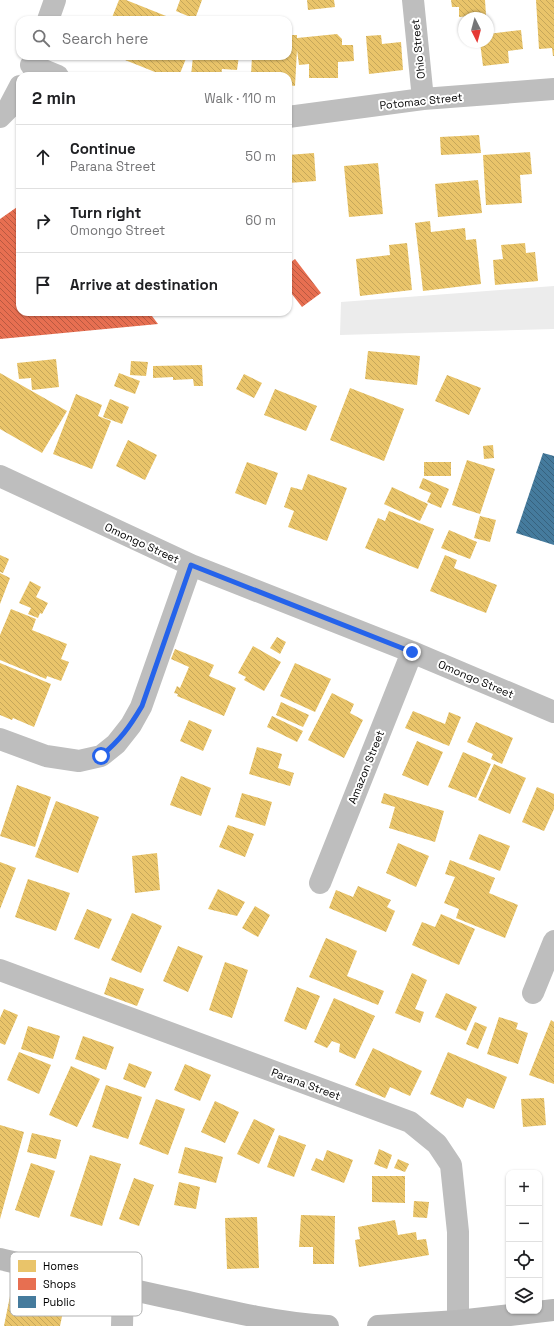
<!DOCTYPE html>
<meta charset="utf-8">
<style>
body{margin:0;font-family:"Space Grotesk",sans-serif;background:#f6f6f6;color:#202124}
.controls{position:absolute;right:12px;bottom:12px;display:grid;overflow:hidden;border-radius:8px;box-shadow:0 1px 3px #0004}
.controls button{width:36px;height:36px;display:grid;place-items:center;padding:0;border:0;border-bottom:1px solid #e0e0e0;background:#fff;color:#202124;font:20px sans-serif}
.compass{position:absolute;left:458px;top:12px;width:36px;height:36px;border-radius:50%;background:#fff;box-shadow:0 1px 3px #0004;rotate:174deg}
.stop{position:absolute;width:12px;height:12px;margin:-9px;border:3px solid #2563eb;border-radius:50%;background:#fff}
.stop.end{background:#2563eb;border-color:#fff;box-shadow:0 1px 4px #0008}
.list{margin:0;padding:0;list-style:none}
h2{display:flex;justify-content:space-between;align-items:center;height:52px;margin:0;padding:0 16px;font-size:17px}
h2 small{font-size:13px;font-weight:400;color:#757577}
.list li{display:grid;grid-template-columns:26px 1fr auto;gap:12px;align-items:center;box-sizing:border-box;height:64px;padding:0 16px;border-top:1px solid #e0e0e0}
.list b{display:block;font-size:15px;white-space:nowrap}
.list p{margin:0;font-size:13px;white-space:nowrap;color:#757577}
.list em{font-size:13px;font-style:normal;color:#757577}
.icon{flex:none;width:22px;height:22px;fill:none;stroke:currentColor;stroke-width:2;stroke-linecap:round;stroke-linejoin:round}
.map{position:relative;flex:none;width:554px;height:1326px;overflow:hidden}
.search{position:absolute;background:#fff;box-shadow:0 1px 3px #0004;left:16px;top:16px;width:276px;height:44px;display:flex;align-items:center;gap:10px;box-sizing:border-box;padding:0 14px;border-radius:12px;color:#757577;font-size:15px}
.panel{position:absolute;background:#fff;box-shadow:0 1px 3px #0004;left:16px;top:72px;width:276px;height:244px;border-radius:12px}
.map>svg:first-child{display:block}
</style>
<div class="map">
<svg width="554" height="1326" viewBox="0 0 554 1326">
<defs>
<pattern id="homes-back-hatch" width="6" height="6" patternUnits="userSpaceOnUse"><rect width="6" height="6" fill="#e9c46a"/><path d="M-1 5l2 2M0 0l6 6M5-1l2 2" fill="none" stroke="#c6a75a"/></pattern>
<pattern id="shops-back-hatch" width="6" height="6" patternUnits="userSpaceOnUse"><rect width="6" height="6" fill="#e76f51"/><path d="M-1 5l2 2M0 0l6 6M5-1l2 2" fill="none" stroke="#b95941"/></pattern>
<pattern id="public-back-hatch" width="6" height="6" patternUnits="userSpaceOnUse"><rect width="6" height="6" fill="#457b9d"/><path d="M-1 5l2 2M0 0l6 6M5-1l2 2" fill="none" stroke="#37627e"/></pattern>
</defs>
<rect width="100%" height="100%" fill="#fff"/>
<path fill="#ececec" d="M554,286v43l-214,6 1,-33z"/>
<path fill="url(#homes-back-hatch)" d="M119,0h7l50,20h-65z
M180,0h22l-7,19 -19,-8z
M307,0h27l1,7 -27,3z
M451,0h34l1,15 -27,2v-10h-7z
M536,0h18v56h-1l-1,-8 -13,1z
M521,30l2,19 -15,2 1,12 -26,3 -3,-24h8v-8z
M337,34l5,5v6h11l1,16 -16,1v16h-29v-14l-10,1 -2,-15 -2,36 -7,-1v-9h-37l1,-20h36v-21h9v3z
M381,35l1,9 19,-2 2,28 -34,4 -3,-38z
M115,56h72l-8,20h-14z
M193,56h46l-2,14 -15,-1 -1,7h-30z
M479,135l2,18 -40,2 -1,-18z
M530,152l2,22 -12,1 2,28 -36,2 -3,-50z
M314,153l2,28 -28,2v-28z
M378,163l5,51 -34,3 -5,-51z
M478,180l4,33 -44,4 -3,-33z
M430,221l1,11 34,-4 1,12 10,-1 5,45 -58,7 -8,-68z
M407,243l5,47 -52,6 -4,-37 34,-4 -1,-10z
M525,243l1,10 9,-1 3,29 -43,4 -2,-25 10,-1 -2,-14z
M368,351l52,5 -3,29 -52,-6z
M56,359l3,28 -27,3 -1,-12 -12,1 -2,-16z
M131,361l17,1 -2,14 -16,-1z
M202,365l1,21h-9l-1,-7 -20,1v-3l-20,1v-12z
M0,373l67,38 -25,42 -42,-24z
M119,373l21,8 -5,13 -21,-8z
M244,374l18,9 -8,15 -18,-9z
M447,375l34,13 -12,27 -34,-14z
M350,388l54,21 -20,52 -54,-21z
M275,389l42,17 -11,25 -42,-16z
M76,394l26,11 -4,11 13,5 -19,48 -39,-15z
M110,399l19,8 -7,17 -19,-7z
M128,440l29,15 -12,25 -29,-14z
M493,445l1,13 -10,1 -1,-13z
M467,460l28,9 -15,45 -28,-9z
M247,462l31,11 -12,32 -31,-12z
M424,462h27v14h-27z
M308,474l39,14 -20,53 -39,-14 6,-16 -10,-4 7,-20 11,3z
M423,478l26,11 -8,19 -14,-6 4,-9 -12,-5z
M392,487l36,17 -8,17 -36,-17z
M389,511l45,18 -16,40 -53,-21 13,-30 7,3z
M480,516l16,4 -6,22 -16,-4z
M449,530l28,12 -7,17 -29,-11z
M0,555l9,4 -6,14 -3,-1z
M445,555l12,5 -3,8 43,17 -11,28 -56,-22z
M0,573l10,5 -10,26z
M30,581l11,6 -5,10 12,6 -6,11 -2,-1 -2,5 -10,-4 3,-6 -12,-5z
M11,609l25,10 -4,11 35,14 -6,15 8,3 -8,19 -14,-5 -1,3 -46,-19v-25z
M277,637l9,5 -6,12 -10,-6z
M253,646l28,16 -17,29 -20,-11 2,-3 -8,-4z
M175,649l39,16 -5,11 27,12 -12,28 -47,-20 1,-2 -4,-1 3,-7 3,2 9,-21 -18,-8z
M0,663l51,21 -17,43 -21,-9 -1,2 -12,-5z
M295,663l36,16 -16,33 -35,-16z
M332,693l22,11 -4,9 13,7 -19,38 -36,-18z
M281,702l28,13 -6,12 -27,-12z
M413,711l32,13 4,-12 12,5 -12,29 -44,-18z
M272,716l31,15 -6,11 -30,-15z
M189,720l23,10 -9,21 -23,-10z
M476,722l37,16 -11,26 -11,-5 2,-5 -26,-12z
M417,741l26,11 -15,34 -26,-11z
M257,747l25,7 -4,14 16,5 -4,13 -41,-12z
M463,752l28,12 -15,34 -28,-11z
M494,764l32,14 -16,36 -32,-14z
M181,776l30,12 -10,28 -31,-11z
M17,785l34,12 -16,50 -35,-11z
M537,787l17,7v15l-10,22 -22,-9z
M242,793l30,9 -7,24 -30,-9z
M384,793l60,18 -9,31 -46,-14 6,-21 -14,-4z
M56,801l43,16 -21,56 -43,-16z
M228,825l26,9 -9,23 -26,-10z
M479,834l31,12 -10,25 -31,-12z
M398,843l31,13 -13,31 -30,-14z
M157,853l3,37 -25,3 -3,-37z
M450,860l45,18 -6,15 29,12 -13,33 -49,-20 3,-9 -15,-6 11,-26 -10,-3z
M0,862l16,6 -16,41z
M28,879l42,14 -14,38 -41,-14z
M358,886l33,14 -4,7 8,4 -9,21 -57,-24 7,-18 17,7z
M218,889l27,13 -8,14 -29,-7z
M255,906l15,9 -12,22 -16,-9z
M87,909l25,10 -13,30 -25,-10z
M132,913l30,13 -21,47 -30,-13z
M441,914l34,15 -16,36 -47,-20 10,-23 13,5z
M326,938l31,13 -10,25 37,15 -6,14 -69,-28z
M178,946l25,10 -15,36 -25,-11z
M225,962l23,8 -16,48 -23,-8z
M412,973l15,7 -12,29 9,3 -4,11 -25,-10z
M110,977l34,12 -7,17 -33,-12z
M297,987l23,9 -14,34 -22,-9z
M446,993l31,14 -11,24 -31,-14z
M334,998l41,18 -20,43 -16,-7 1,-8 -8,-3 -5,7 -13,-6z
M4,1009l14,6 -13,30 -5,-2v-25z
M499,1017l19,6 -2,6 12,4 -10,31 -31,-10z
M551,1020l3,2v62l-25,-9z
M475,1022l12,5 -9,22 -12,-5z
M28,1026l32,10 -7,23 -32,-10z
M83,1036l31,11 -8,23 -31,-11z
M373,1048l49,23 -12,25 -20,-9 -5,11 -30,-13z
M19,1052l32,13 -12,29 -32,-14z
M448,1052l59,25 -13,32 -27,-11 -4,10 -33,-14z
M129,1063l23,9 -7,16 -22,-9z
M185,1064l26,11 -11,26 -26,-11z
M71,1066l29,13 -23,48 -28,-12z
M106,1085l36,12 -14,42 -36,-12z
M544,1098l2,27 -23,2 -2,-28z
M156,1099l29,10 -17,46 -29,-11z
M215,1101l24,11 -14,31 -24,-11z
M254,1119l21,10 -16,35 -22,-10z
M0,1125l24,7 -24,87z
M32,1133l29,7 -5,19 -29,-7z
M279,1135l27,10 -12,32 -27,-10z
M185,1147l38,10 -7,26 -38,-10z
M379,1149l13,6 -5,14 -13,-5z
M327,1150l26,10 -9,23 -33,-13 5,-12 7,3z
M90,1155l31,9 -19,62 -32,-10z
M398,1159l11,5 -4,8 -11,-4z
M31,1163l24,8 -16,47 -24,-8z
M372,1176h33v27l-33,-1z
M134,1178l20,7 -15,41 -20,-7z
M179,1182l21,5 -4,22 -22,-4z
M414,1201l15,1 -2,16 -14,-1z
M301,1215l34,1 -1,48h-21v-17h-14z
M257,1217l2,51 -32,1 -2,-51z
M395,1220l3,15 18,-3 1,8 9,-1 3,16 -70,12 -4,-27 5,-1 -2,-12z
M10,1296l54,11 -4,19h-56z"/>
<path fill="url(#shops-back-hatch)" d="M20,205v107h129l9,12 -158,15v-120z
M295,259l26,34 -19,14 -14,-18v-25z"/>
<path fill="url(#public-back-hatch)" d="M543,453l11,3v89l-38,-12z"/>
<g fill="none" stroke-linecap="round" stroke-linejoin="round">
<path stroke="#bebebe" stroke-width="22" d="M413,0l10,99
M48,20l7,-20
M31,65l27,11
M0,117l8,-8 12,-23
M288,117l135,-18 131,-10
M0,476l191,89 221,87 142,60
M0,739l46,17 33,5 22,-5 15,-12 15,-19 10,-18 50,-142
M320,883l92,-231
M0,970l410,152 27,22 14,21 7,67v89
M533,993l21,-52
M122,1326l1,-38"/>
<path stroke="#b8b8b8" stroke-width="22" d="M0,1259c61,14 122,29 184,42 47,11 95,22 144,25
M378,1326l80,-5 96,-11"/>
</g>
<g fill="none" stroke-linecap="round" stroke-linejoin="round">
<path stroke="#2563eb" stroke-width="5" d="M101,756c19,-16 28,-28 41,-50l49,-141 221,87"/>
</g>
<g text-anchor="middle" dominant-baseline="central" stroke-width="4" stroke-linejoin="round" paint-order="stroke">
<g font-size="11" fill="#000" stroke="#fff">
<text transform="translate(418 49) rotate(-96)">Ohio Street</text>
<text transform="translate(421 101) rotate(-6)">Potomac Street</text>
<text transform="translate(142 543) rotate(25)">Omongo Street</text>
<text transform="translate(476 679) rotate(23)">Omongo Street</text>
<text transform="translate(366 767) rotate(-68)">Amazon Street</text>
<text transform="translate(306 1084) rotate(20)">Parana Street</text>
</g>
</g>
<rect x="10" y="1252" width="132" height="64" rx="6" fill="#fff" stroke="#b2b2b2" stroke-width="1"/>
<rect x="18" y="1260" width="18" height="12" fill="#e9c46a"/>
<rect x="18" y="1278" width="18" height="12" fill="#e76f51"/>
<rect x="18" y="1296" width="18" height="12" fill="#457b9d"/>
<g font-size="11" fill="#000">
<text x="43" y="1270">Homes</text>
<text x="43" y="1288">Shops</text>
<text x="43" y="1306">Public</text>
</g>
</svg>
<div class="controls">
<button>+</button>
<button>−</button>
<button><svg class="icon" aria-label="locate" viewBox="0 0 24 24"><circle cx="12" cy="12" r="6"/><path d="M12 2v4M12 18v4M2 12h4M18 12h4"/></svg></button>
<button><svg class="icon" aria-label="layers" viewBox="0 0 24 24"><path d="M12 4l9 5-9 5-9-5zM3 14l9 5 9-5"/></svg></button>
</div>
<svg class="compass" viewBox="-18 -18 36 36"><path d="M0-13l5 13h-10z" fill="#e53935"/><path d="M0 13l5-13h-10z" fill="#757577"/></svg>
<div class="stop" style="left:101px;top:756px"></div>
<div class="stop end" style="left:412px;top:652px"></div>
<div class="search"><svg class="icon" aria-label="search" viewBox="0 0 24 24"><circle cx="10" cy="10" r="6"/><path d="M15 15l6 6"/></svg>Search here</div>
<section class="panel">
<h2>2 min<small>Walk · 110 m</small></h2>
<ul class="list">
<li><svg class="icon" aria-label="ahead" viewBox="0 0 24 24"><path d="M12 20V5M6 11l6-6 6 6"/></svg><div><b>Continue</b><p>Parana Street</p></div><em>50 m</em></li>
<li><svg class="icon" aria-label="right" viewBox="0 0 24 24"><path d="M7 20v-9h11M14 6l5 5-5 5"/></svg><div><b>Turn right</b><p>Omongo Street</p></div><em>60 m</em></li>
<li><svg class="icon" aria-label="arrive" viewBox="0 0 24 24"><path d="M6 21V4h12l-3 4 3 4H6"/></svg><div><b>Arrive at destination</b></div></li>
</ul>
</section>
</div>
